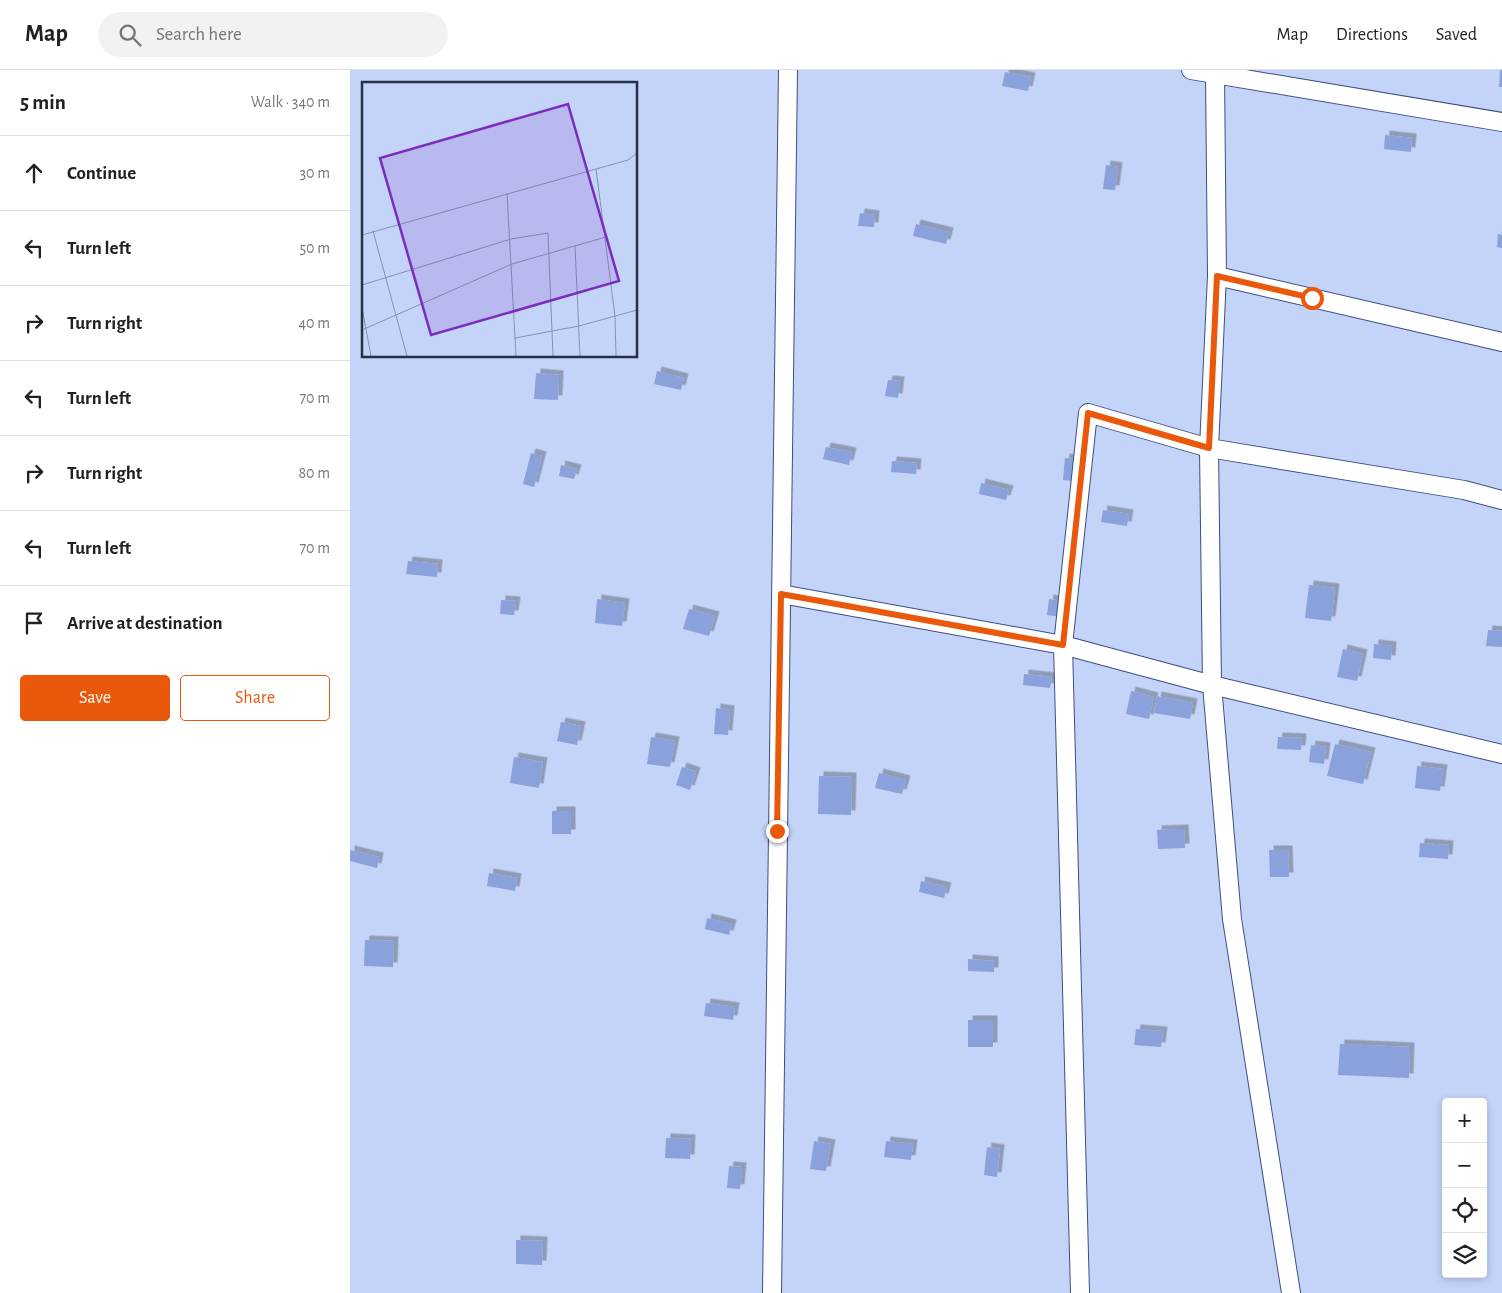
<!DOCTYPE html>
<meta charset="utf-8">
<style>
body{margin:0;font-family:"Alegreya Sans",sans-serif;background:#f2f2f2;color:#202124}
.controls{position:absolute;right:15px;bottom:15px;display:grid;overflow:hidden;border-radius:5px;box-shadow:0 2px 8px #0003}
.controls button{width:45px;height:45px;display:grid;place-items:center;padding:0;border:0;border-bottom:1px solid #e0e0e0;background:#fff;color:#202124;font:25px sans-serif}
.stop{position:absolute;width:15px;height:15px;margin:-11px;border:4px solid #ea580c;border-radius:50%;background:#fff}
.stop.end{background:#ea580c;border-color:#fff;box-shadow:0 1px 5px #0008}
.list{margin:0;padding:0;list-style:none}
h2{display:flex;justify-content:space-between;align-items:center;height:65px;margin:0;padding:0 20px;font-size:21px}
h2 small{font-size:16px;font-weight:400;color:#757577}
.list li{display:grid;grid-template-columns:32px 1fr auto;gap:15px;align-items:center;box-sizing:border-box;height:75px;padding:0 20px;border-top:1px solid #e0e0e0}
.list b{display:block;font-size:19px;white-space:nowrap}
.list em{font-size:16px;font-style:normal;color:#757577}
.actions{display:flex;gap:10px;padding:15px 20px}
.actions a{flex:1;padding:11px 0;border:1px solid #ea580c;border-radius:5px;text-align:center;font-size:18px;color:#ea580c}
.actions .main{background:#ea580c;color:#fff}
.icon{flex:none;width:28px;height:28px;fill:none;stroke:currentColor;stroke-width:2;stroke-linecap:round;stroke-linejoin:round}
.map{position:relative;flex:none;width:1152px;height:1223px;overflow:hidden}
header{display:flex;align-items:center;gap:30px;box-sizing:border-box;height:70px;padding:0 25px;background:#fff;border-bottom:1px solid #e0e0e0}
header strong{font-size:24px}
nav{display:flex;gap:28px;margin-inline-start:auto;font-size:18px}
.search{width:350px;height:45px;background:#f2f2f2;display:flex;align-items:center;gap:12px;box-sizing:border-box;padding:0 18px;border-radius:28px;color:#757577;font-size:19px}
main{display:flex}
aside{flex:1;background:#fff}
.map>svg:first-child{display:block}
</style>
<header>
<strong>Map</strong>
<div class="search"><svg class="icon" aria-label="search" viewBox="0 0 24 24"><circle cx="10" cy="10" r="6"/><path d="M15 15l6 6"/></svg>Search here</div>
<nav><a>Map</a><a>Directions</a><a>Saved</a></nav>
</header>
<main>
<aside>
<h2>5 min<small>Walk · 340 m</small></h2>
<ul class="list">
<li><svg class="icon" aria-label="ahead" viewBox="0 0 24 24"><path d="M12 20V5M6 11l6-6 6 6"/></svg><div><b>Continue</b></div><em>30 m</em></li>
<li><svg class="icon" aria-label="left" viewBox="0 0 24 24"><path d="M17 20v-9H6M10 6l-5 5 5 5"/></svg><div><b>Turn left</b></div><em>50 m</em></li>
<li><svg class="icon" aria-label="right" viewBox="0 0 24 24"><path d="M7 20v-9h11M14 6l5 5-5 5"/></svg><div><b>Turn right</b></div><em>40 m</em></li>
<li><svg class="icon" aria-label="left" viewBox="0 0 24 24"><path d="M17 20v-9H6M10 6l-5 5 5 5"/></svg><div><b>Turn left</b></div><em>70 m</em></li>
<li><svg class="icon" aria-label="right" viewBox="0 0 24 24"><path d="M7 20v-9h11M14 6l5 5-5 5"/></svg><div><b>Turn right</b></div><em>80 m</em></li>
<li><svg class="icon" aria-label="left" viewBox="0 0 24 24"><path d="M17 20v-9H6M10 6l-5 5 5 5"/></svg><div><b>Turn left</b></div><em>70 m</em></li>
<li><svg class="icon" aria-label="arrive" viewBox="0 0 24 24"><path d="M6 21V4h12l-3 4 3 4H6"/></svg><div><b>Arrive at destination</b></div></li>
</ul>
<div class="actions"><a class="main">Save</a><a>Share</a></div>
</aside>
<div class="map">
<svg width="1152" height="1223" viewBox="0 0 1152 1223">
<defs>
<filter id="shadow"><feDropShadow dx="4.5" dy="-4.5" stdDeviation="0" flood-color="#0004"/></filter>
</defs>
<rect width="100%" height="100%" fill="#c4d3f8"/>
<path fill="#8aa1db" filter="url(#shadow)" d="M1150,0h2v17h-3z
M655,2l26,5 -3,14 -26,-5z
M1035,65l27,3 -1,14 -27,-3z
M756,95l12,2 -3,23 -12,-1z
M510,143l15,2 -1,12 -16,-1z
M566,154l33,8 -3,12 -33,-8z
M1148,164l4,1v13l-5,-1z
M307,301l27,7 -3,12 -27,-6z
M186,303l23,2 -1,25 -24,-1z
M538,310l12,1 -2,17 -13,-2z
M476,377l26,5 -3,13 -26,-6z
M181,383l11,3 -8,31 -11,-3z
M715,388l11,1 -3,22 -10,-1z
M542,391l25,2 -1,11 -25,-2z
M211,395l16,4 -3,10 -15,-3z
M631,413l28,7 -3,10 -27,-6z
M753,440l26,4 -2,12 -26,-4z
M58,491l30,3 -1,13 -31,-3z
M959,515l26,3 -4,33 -26,-3z
M247,529l28,4 -3,23 -27,-3z
M699,529l14,2 -2,16 -14,-2z
M151,530l15,1 -2,14 -14,-1z
M339,539l26,7 -6,20 -26,-7z
M1138,560l14,1v16l-16,-1z
M1024,574l18,2 -1,14 -18,-2z
M993,579l20,5 -6,27 -20,-4z
M674,604l28,3 -2,11 -27,-3z
M781,621l23,6 -5,22 -23,-5z
M807,626l36,7 -3,16 -36,-6z
M366,638l14,2 -2,25 -14,-1z
M211,652l20,4 -4,19 -20,-4z
M301,667l24,4 -5,26 -23,-3z
M928,667l24,1 -1,12 -24,-1z
M985,674l36,8 -8,32 -36,-8z
M961,675l15,2 -2,17 -15,-2z
M164,687l29,5 -4,26 -29,-5z
M1067,696l26,3 -3,22 -25,-3z
M332,697l14,5 -6,18 -14,-5z
M529,703l27,7 -4,14 -27,-6z
M469,706l33,1 -1,38 -33,-1z
M202,741h19v23h-19z
M834,759l1,19 -27,1 -1,-19z
M1070,773l29,2 -1,14 -29,-2z
M0,780l29,7 -2,11 -27,-7z
M919,780h19l1,27h-19z
M139,803l28,5 -2,13 -28,-5z
M571,811l26,6 -3,11 -25,-6z
M357,848l25,6 -3,11 -24,-6z
M15,870l29,1 -1,26 -29,-1z
M618,889l26,2v11l-26,-1z
M356,933l29,4 -2,13 -29,-4z
M618,950h25v27h-25z
M786,959l27,2 -2,16 -27,-2z
M990,974l70,3 -1,31 -71,-3z
M316,1068l25,1 -1,20 -25,-1z
M464,1071l17,3 -5,27 -16,-2z
M536,1071l27,3 -2,16 -27,-3z
M637,1077l13,2 -3,28 -13,-2z
M379,1096l13,1 -2,22 -13,-1z
M166,1170l27,1 -1,24 -26,-1z"/>
<g fill="none" stroke-linecap="round" stroke-linejoin="round">
<defs>
<path id="street" d="M841,0l311,52
M865,3l2,203 -8,172 3,237 20,234 59,374
M867,206l285,66
M431,524l282,51 149,40 290,69
M422,1223l16,-1223
M730,1223l-17,-648 25,-232 121,35 255,42 38,10"/>
</defs>
<use href="#street" stroke="#3c4f83" stroke-width="20"/>
<use href="#street" stroke="#fff" stroke-width="18"/>
</g>
<g fill="none" stroke-linecap="round" stroke-linejoin="round">
<path stroke="#ea580c" stroke-width="6" d="M427,761l4,-237 282,51 25,-232 121,35 8,-172 95,22"/>
</g>
<g transform="translate(12 12)">
<rect width="275" height="275" fill="#c4d3f8"/>
<path fill="none" stroke="#8592b1" stroke-width="1" d="M234,87l19,147 1,40M145,111l9,163M11,149l34,125M0,153l266,-75 9,-7M213,164l5,110M0,203l149,-46 37,-6 5,123M0,226l9,48M0,248l150,-66 94,-27M153,256l64,-12 58,-16"/>
<path fill="#7b2cbf" fill-opacity="0.15" stroke="#7b2cbf" stroke-width="2.5" d="M206,22l51,177 -188,54 -51,-177z"/>
<rect width="275" height="275" fill="none" stroke="#273047" stroke-width="2.5"/>
</g>
</svg>
<div class="controls">
<button>+</button>
<button>−</button>
<button><svg class="icon" aria-label="locate" viewBox="0 0 24 24"><circle cx="12" cy="12" r="6"/><path d="M12 2v4M12 18v4M2 12h4M18 12h4"/></svg></button>
<button><svg class="icon" aria-label="layers" viewBox="0 0 24 24"><path d="M12 4l9 5-9 5-9-5zM3 14l9 5 9-5"/></svg></button>
</div>
<div class="stop" style="left:962px;top:228px"></div>
<div class="stop end" style="left:427px;top:761px"></div>
</div>
</main>
